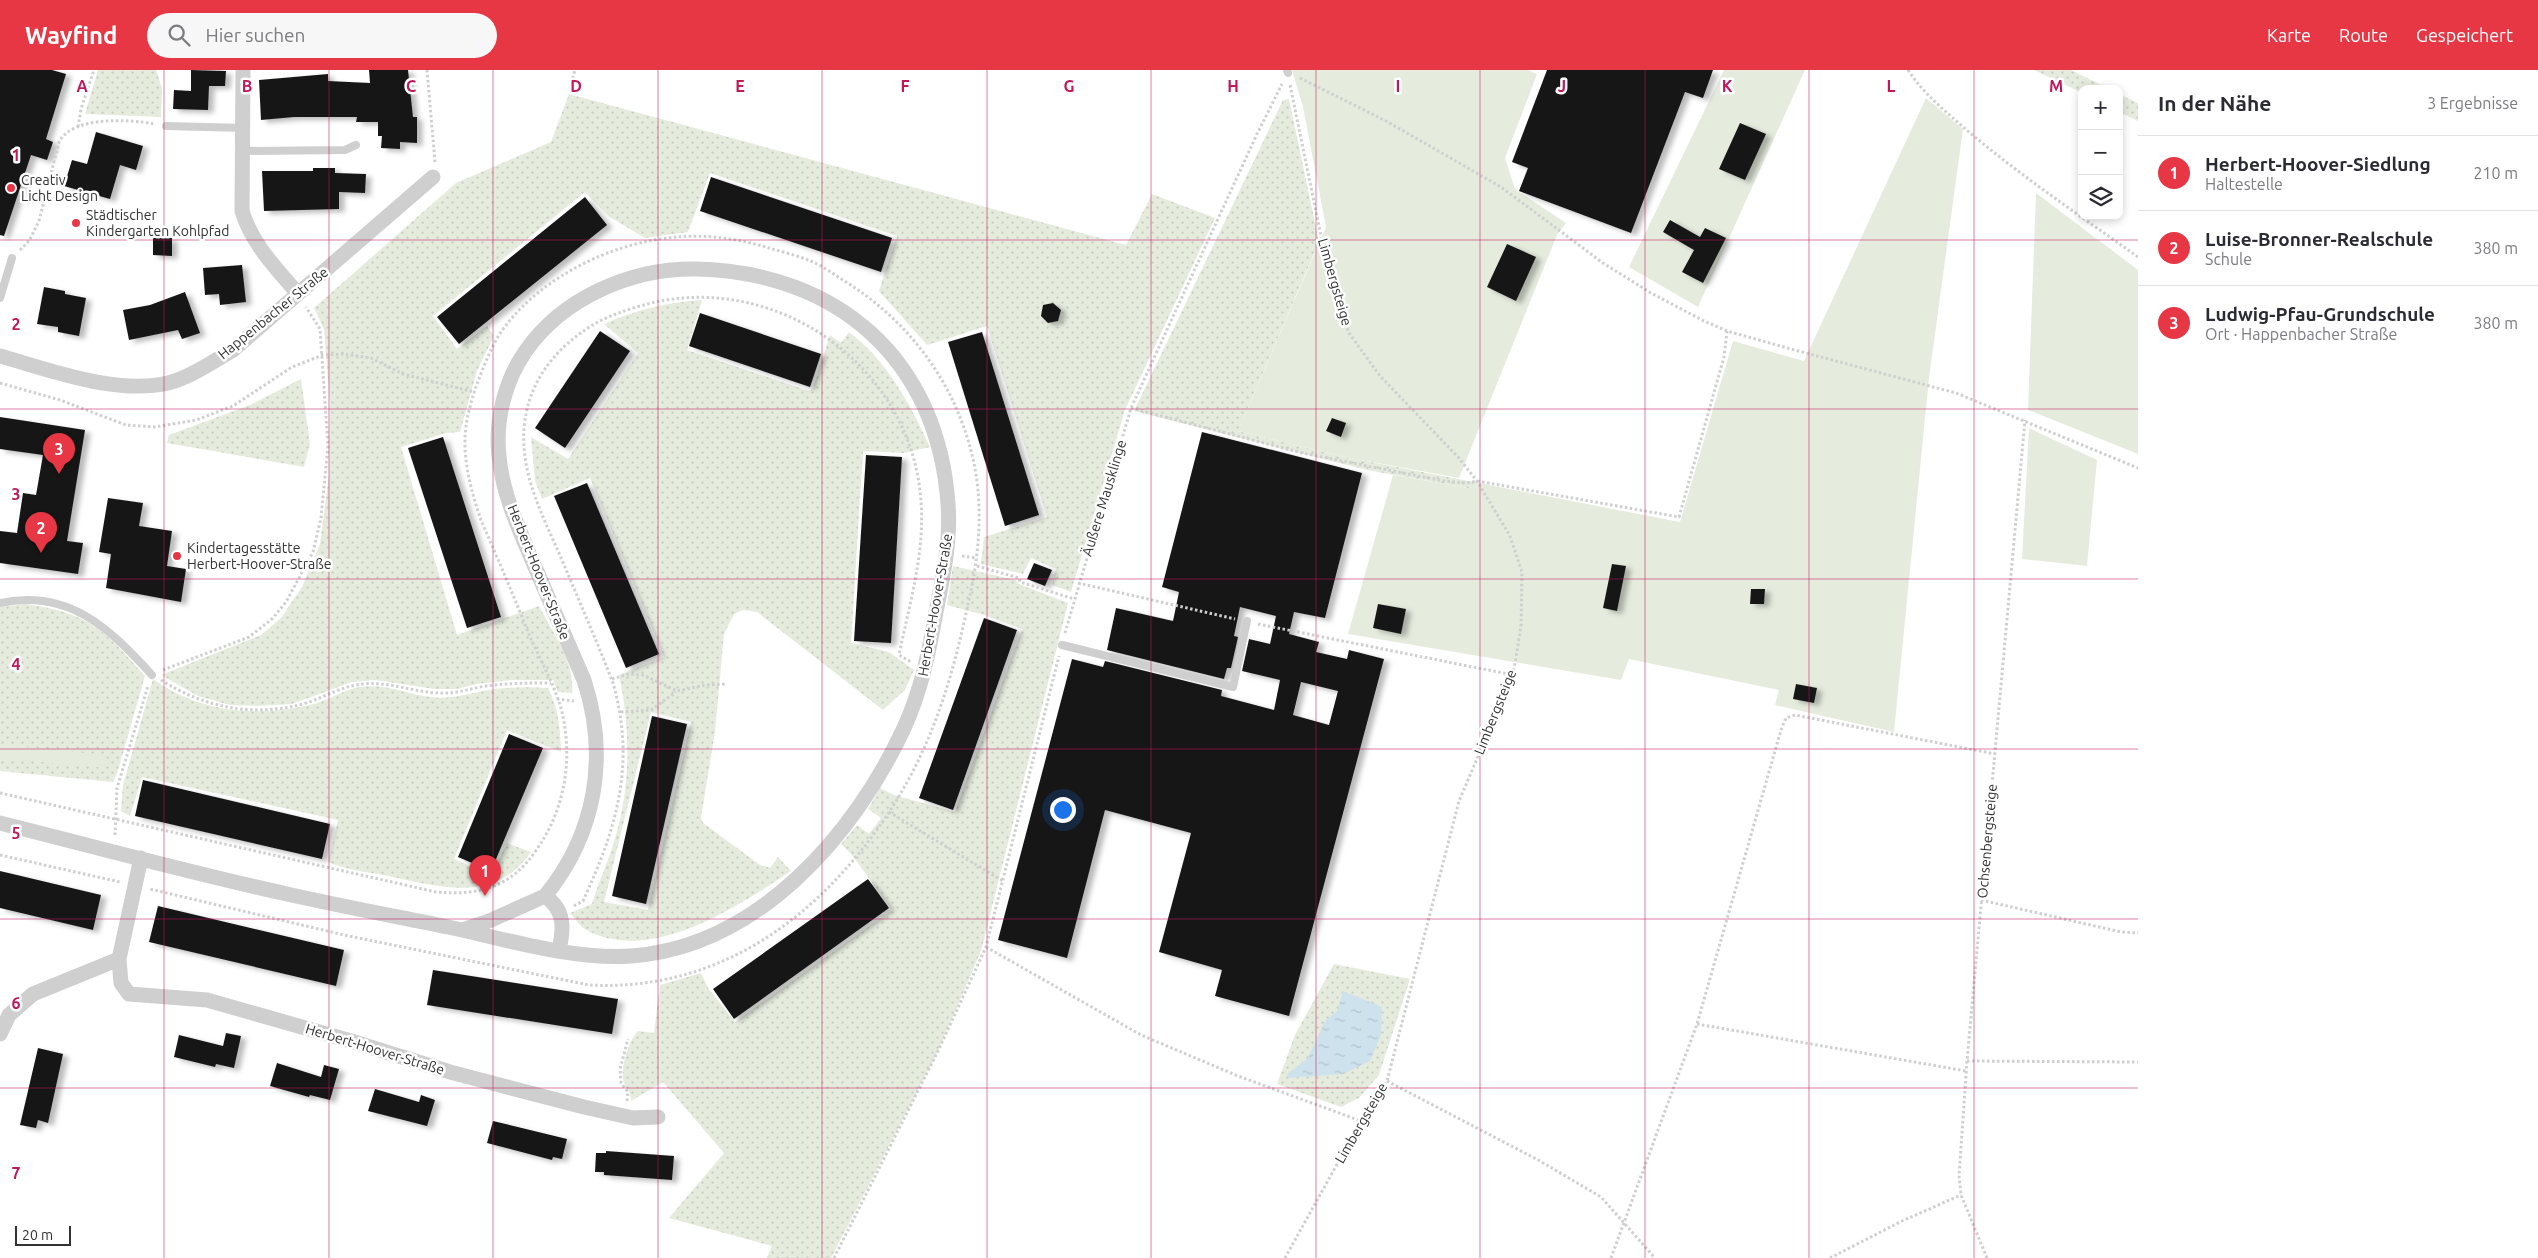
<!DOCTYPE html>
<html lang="de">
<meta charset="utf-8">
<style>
body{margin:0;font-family:Ubuntu,sans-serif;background:#f7f7f7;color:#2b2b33}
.controls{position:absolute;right:15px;top:15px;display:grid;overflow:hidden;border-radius:10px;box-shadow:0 2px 8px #0003}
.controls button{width:45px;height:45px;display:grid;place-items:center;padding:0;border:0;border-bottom:1px solid #e1e1e2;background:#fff;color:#2b2b33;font:25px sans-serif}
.scale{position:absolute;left:15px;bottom:12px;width:56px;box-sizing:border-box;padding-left:5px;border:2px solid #323232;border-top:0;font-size:14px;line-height:18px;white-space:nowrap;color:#323232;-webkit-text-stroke:4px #fff;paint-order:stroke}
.you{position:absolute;left:1062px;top:739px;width:18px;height:18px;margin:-12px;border:4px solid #fff;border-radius:50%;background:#1a73e8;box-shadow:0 0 0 8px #1a73e833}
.badge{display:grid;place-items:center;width:32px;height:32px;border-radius:50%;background:#e73644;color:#fff;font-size:16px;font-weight:700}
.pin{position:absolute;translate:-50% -41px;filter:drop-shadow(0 1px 2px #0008)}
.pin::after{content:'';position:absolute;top:26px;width:18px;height:15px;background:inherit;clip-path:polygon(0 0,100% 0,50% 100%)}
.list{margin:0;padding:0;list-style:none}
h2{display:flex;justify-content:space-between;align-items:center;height:65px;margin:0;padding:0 20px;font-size:21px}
h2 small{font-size:16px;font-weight:400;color:#7c7c81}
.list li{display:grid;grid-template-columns:32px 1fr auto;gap:15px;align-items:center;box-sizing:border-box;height:75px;padding:0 20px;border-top:1px solid #e1e1e2}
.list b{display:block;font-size:19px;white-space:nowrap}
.list p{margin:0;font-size:16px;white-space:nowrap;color:#7c7c81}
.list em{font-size:16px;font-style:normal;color:#7c7c81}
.icon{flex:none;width:28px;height:28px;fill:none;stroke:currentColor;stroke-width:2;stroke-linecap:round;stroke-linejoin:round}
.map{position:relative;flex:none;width:2138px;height:1188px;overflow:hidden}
header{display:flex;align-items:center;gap:30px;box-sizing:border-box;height:70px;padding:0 25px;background:#e73644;color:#fff}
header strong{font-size:24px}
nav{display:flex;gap:28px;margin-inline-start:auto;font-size:18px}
.search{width:350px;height:45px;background:#f7f7f7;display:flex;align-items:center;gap:12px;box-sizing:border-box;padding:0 18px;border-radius:28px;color:#7c7c81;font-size:19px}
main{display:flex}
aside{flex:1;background:#fff}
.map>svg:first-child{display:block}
</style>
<header>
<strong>Wayfind</strong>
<div class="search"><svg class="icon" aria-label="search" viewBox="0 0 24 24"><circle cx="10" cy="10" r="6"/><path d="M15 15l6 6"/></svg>Hier suchen</div>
<nav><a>Karte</a><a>Route</a><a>Gespeichert</a></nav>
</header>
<main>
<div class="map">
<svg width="2138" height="1188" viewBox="0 0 2138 1188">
<defs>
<pattern id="grass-dots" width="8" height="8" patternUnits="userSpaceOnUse" patternTransform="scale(1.25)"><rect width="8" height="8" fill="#e5ecde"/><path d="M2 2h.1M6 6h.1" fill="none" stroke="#c5cbbf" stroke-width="1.8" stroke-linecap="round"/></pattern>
<pattern id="water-ripples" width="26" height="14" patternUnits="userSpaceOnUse" patternTransform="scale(1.25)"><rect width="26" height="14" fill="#cee2ee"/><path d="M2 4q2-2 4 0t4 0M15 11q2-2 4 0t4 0" fill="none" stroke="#b1c2cd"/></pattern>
<filter id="shadow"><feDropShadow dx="5.5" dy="3" stdDeviation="2.5" flood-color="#0004"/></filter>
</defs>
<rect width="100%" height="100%" fill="#fff"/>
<path fill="url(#grass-dots)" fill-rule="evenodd" d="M98,0h58l6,18 -1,29 -76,-3z
M2034,0h37l38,19h-27v4z
M569,24l557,151 26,-51 63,24 -90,192 -54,182 -19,-7 4,-16 -25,-11 -8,16 -42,-10 3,-27 63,-20 -60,-191 -60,19 -48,-54 18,-55 -187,-63 -22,59 -43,6 -37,-22 -23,-24 -152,124 24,33 30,-23 7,10 -17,35 -17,61 -14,1 -45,14 56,188 82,-29c13,25 37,58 33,87l-14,-1 -5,-12h-40l-36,4 -20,5h-22l-60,-9 -23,2 -60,22 -34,2 -28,-1 -32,-9 -37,-21 100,-40 20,-17 21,-31 18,-43 9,-69 1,-72 -6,-74 -10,-21 142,-125 95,-41z
M2119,24l19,9v18l-19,-9z
M1289,29l30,143 -81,189 107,26 139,27 -16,4 -101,-18 -233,-59 149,-311z
M702,230l-15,50 122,41 4,-3 17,-53 11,8 8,-11c39,30 61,72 81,115l-26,6 -41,-2 -12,192 38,9 25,18 -9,20 -22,20 -126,-98 -14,-2 -9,4 -10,20 -9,98 -14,85 2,6 57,42 10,3 8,-11 13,14c-53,35 -140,94 -205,59 -6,-3 -11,-12 -16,-17l22,-9c6,-22 16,-41 22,-62 17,-55 17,-111 5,-167l45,-18 -74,-179 -48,21 -7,-18 -4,-44 37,22 70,-106 -34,-29c31,-14 64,-22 98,-24zM651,642l40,10 -43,188 -44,-8z
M301,309l9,65 -6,23 -137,-24 2,-8 81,-30z
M953,496l63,14 3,4 49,19 -87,348 -43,100 -107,207h-64l5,-12 -103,-28 55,-65 -61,-71 -32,19c0,-10 -4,-10 -7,-18 -5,-12 5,-44 14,-52l16,2 6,-48 41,-12 7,15 27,34 157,-112 -40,-55 -11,-11 16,-19 12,9 12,-16 -13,-9 12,-21 14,7 61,17 67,-183 -38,-14 -37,-10z
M26,534c65,10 77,25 119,72l-28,98 -4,8 -113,-11v-164z
M153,609c48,35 109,39 164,24 15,-5 27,-13 43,-16 25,-4 47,7 71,10 21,3 43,-5 64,-8 18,-2 35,-2 53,-1 11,21 12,40 13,64l-54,-22 -53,129 37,17 16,-33 24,9c-36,52 -91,35 -143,24 -20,-4 -42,-6 -60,-14l10,-42 -196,-43 -12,39 -9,-5 2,-26z
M1334,894l76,15 -31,96 -20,23 -18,9 -64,-23 18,-49z"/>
<path fill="#e5ecde" d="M1292,0h236l9,4 -32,84 10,31 51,34 -9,12 -98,243 -114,-21 -107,-26 88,-204 -23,-120z
M1724,0h81l-107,237 -69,-40z
M1926,28l37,31 -34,249 -35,354 -119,-27 4,-15 -150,-31 -8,21 -273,-46 45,-159 75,13 16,-4 196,38 53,-181 71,20z
M2036,123l102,77v184l-110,-44z
M2029,358l68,32 -10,106 -65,-7z
M0,675l107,10 -1,13 -106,-10z"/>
<path fill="url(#water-ripples)" d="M1343,921l39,16 -1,28 -11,26 -27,13 -55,4 -1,-4 21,-16 17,-37 12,-10z"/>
<path fill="#191919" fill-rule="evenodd" filter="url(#shadow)" d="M0,0h52l14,4 -20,65 7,3 -6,18 -16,-5 -27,81 -4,-1z
M191,0l35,1 -1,15h-16l-1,24 -35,-1 1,-19 17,1z
M369,0h39l5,47h4v26l-17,-1v7l-19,-1 1,-12h-4v-14h-22l1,-5h-63l-33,3 -2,-40 69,-6v7l42,2z
M1547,0h166l-10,28 -18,-6 -54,141 -112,-42 9,-23 -16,-6z
M1740,53l26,11 -21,46 -26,-11z
M96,62l47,14 -7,24 -16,-5 -10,34 -46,-13 8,-26 15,4z
M313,98h22v5l31,1 -1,19 -26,-1v17l-75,2 -2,-40h51z
M711,107l181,61 -11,34 -181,-61z
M585,127l22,28 -148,119 -22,-27z
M1670,150l30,17 5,-9 21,10 -23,45 -21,-11 12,-22 -31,-18z
M153,168h19v18l-19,-1z
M1507,174l29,13 -20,44 -29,-14z
M242,195l4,37 -26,3 -1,-11 -14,1 -2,-27z
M44,217l21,4v3l21,4 -7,38 -21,-4v-5l-21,-3z
M185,222l15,41 -18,6 -4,-9 -49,10 -6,-30 27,-5z
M1053,233l8,7 -3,11 -10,2 -7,-7 2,-11z
M700,243l121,41 -11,33 -121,-41z
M600,261l30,20 -65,97 -30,-20z
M982,262l57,183 -34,11 -57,-184z
M0,347l85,13 -18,111 16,2 -5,31 -78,-11v-32l17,2 6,-40 13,2 7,-40 -43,-6z
M1332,348l14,5 -5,14 -15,-6z
M1202,362l160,41 -37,145 -31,-6 -5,22 30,8 -3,10 31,7 2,-9 35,9 -95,357 -74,-20 7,-26 -63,-18 32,-119 -86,-23 -38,148 -69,-18 74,-281 31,8 2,-6 117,29 -1,6 53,14 6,-30 -38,-9 7,-32 21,5 6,-28 -36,-9 -6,29 4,1 -7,31h-4l-3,11 -117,-29 9,-42 57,13 6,-29 -17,-5zM1301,612l37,9 -9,34 -36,-10z
M443,367l58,180 -34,11 -59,-180z
M866,385l36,2 -11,186 -37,-2z
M587,413l72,171 -33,14 -72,-172z
M108,428l35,5 -4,23 33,5 -5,35 19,3 -5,33 -75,-14 5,-34 -12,-2z
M1034,493l18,7 -7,16 -18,-7z
M1612,494l14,2 -9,45 -14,-3z
M1751,519h14l-1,15h-14z
M1378,534l28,5 -5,25 -28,-6z
M984,548l33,12 -64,180 -34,-12z
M1796,614l21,4 -3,15 -21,-4z
M652,646l35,8 -41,180 -34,-8z
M509,664l34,14 -52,123 -33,-14z
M143,710l187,44 -8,35 -187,-43z
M0,801l101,24 -8,35 -93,-22z
M868,809l21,29 -155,111 -21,-30z
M158,836l186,44 -8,36 -187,-44z
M433,900l185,29 -6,35 -185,-29z
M226,963l15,3 -7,32 -18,-4 -1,3 -41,-10 5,-22 44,11z
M38,978l25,6 -15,69 -10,-3 -2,8 -16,-3z
M277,993l44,14 3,-12 15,4 -9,31 -20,-5 -1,2 -39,-11z
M375,1019l44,13 2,-7 14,5 -8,26 -59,-15z
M493,1051l74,18 -5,20 -9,-2 -1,3 -65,-17z
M606,1081l68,5 -2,24 -68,-5v-3h-9l1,-19h10z"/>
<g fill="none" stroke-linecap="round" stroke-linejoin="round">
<path stroke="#cfcfcf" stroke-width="3" stroke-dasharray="2.5 2.5" stroke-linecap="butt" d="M427,0l8,92
M1908,0c15,23 35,39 55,57 55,47 116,88 175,130
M1300,8l86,43 115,66 102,76 48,30 53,28 23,10 64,18 165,44 182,75
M570,18l5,-18
M78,57l3,-18 13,-39
M20,180l9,-9 10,-20 20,-79c13,-26 70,-23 95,-18
M0,313l60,17 66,25 29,2 41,-7 37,-14 59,-39 31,-12 21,-1 27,4 32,16 71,18
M1131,338l171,45 142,28 22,2 11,-2 202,36 45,-160 3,-26
M962,486l15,2
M977,496l42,12 1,4 54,17
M1078,513l157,36
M1258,554l255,51
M1065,563l66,-225 126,-274 25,-50
M163,600l86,-33 23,-18 14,-17 27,-50 8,-34 7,-72 -8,-117 -14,-22
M612,609l17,-5 14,1 34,16 29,-6 21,-1
M161,610c44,28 94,38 145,23 19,-6 36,-17 57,-19 28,-3 54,10 82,9 15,0 27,-5 41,-7 22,-3 43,-3 65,-3
M557,629l17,2
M621,642l30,-2 25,-18
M0,723l436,99c43,4 76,-5 101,-43 28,-40 36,-90 25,-137 -7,-27 -23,-54 -34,-80 -15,-38 -31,-75 -47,-112 -9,-26 -17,-55 -16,-83 1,-18 6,-36 12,-53 6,-16 13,-34 22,-49 37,-56 112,-93 178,-98 30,-3 63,2 92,11 14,4 30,8 44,14 11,5 22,13 33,20 64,40 110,102 127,177 11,48 6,98 -5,145 -15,72 -35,139 -75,202 -69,108 -171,186 -304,179l-245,-50 -194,-46
M889,742l114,69
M115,765l2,-47 31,-102
M0,785l120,27
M1981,830l140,32 17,1
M574,836l9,-5c34,-74 53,-137 30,-218 -17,-44 -36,-87 -54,-130 -18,-40 -38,-80 -35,-124 3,-43 27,-76 61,-99 17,-12 35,-18 55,-24 128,-38 265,53 280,185 7,56 -10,110 -21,164l12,7
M986,877l155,88 97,41 123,45
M1697,954l269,47
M1967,991l171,1
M1387,1011l153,80 61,36 54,61
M627,1031l1,-9 -7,-9 -1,-14 8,-30
M834,1188l104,-207 48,-104 73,-291
M1285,1188l76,-137 26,-40 72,-280 54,-126 8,-48 1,-55 -12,-36 -33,-55 -19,-24 -78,-81 -31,-43 -21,-63 -38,-185
M1611,1188l86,-234 84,-294 5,-12 9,-3 200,39
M1830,1188l72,-37 59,-26
M1987,1188l-26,-63 -2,-19 8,-115 58,-641"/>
<path stroke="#cfcfcf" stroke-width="8" d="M1287,0l1,3
M166,56l78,2
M243,81l102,-1 11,-5
M0,228l12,-40
M0,533c69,-15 110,26 152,72
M1062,575l171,42 14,-66"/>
<path stroke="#cfcfcf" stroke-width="15" d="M243,0l-1,141c10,33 34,57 56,83
M0,286c50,14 116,39 168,27 23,-6 44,-21 65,-33l200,-173
M0,753c96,24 191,50 287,71 53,12 107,22 161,33 57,12 124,33 183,29 126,-9 223,-120 273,-228 17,-37 25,-76 32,-116 7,-35 15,-72 12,-108 -10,-144 -110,-232 -252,-235 -65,-1 -134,29 -171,83 -20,29 -30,68 -26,104 3,36 19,71 33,104 17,40 35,80 52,120 25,76 12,154 -39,216
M141,788l-22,101 2,24 8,11 78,6 144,41 99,31 134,35 49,11 25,-1
M462,860l27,-9 56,-25c20,14 19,32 14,54
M0,964l9,-19 24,-21 86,-35"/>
</g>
<path fill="none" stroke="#c2185b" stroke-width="1" stroke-opacity="0.55" d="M164,0v1188M329,0v1188M493,0v1188M658,0v1188M822,0v1188M987,0v1188M1151,0v1188M1316,0v1188M1480,0v1188M1645,0v1188M1809,0v1188M1974,0v1188M0,170h2138M0,339h2138M0,509h2138M0,679h2138M0,849h2138M0,1018h2138"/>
<g fill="#e73644" stroke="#fff" stroke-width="2">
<circle cx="11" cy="118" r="5"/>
<circle cx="76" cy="153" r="5"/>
<circle cx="177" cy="486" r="5"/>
</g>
<g text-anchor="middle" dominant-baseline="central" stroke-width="5" stroke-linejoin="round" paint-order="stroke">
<g font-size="14" fill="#323232" stroke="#fff" text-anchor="start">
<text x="21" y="110">Creativ<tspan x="21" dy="16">Licht Design</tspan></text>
<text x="86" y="145">Städtischer<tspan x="86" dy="16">Kindergarten Kohlpfad</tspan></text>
<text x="187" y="478">Kindertagesstätte<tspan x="187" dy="16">Herbert-Hoover-Straße</tspan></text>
</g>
<g font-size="14" fill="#323232" stroke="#fff">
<text transform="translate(1335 212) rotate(74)">Limbergsteige</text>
<text transform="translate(273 243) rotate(-39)">Happenbacher Straße</text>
<text transform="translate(1104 428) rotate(-73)">Äußere Mausklinge</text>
<text transform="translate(539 502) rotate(68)">Herbert-Hoover-Straße</text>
<text transform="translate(935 535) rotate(-80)">Herbert-Hoover-Straße</text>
<text transform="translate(1495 642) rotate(-68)">Limbergsteige</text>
<text transform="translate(1987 771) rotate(-85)">Ochsenbergsteige</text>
<text transform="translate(375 979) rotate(17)">Herbert-Hoover-Straße</text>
<text transform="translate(1361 1053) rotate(-60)">Limbergsteige</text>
</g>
</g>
<g font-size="16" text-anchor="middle" font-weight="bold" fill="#c2185b" stroke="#fff" stroke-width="5" stroke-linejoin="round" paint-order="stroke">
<text x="82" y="22">A</text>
<text x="247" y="22">B</text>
<text x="411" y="22">C</text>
<text x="576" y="22">D</text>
<text x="740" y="22">E</text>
<text x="905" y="22">F</text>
<text x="1069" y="22">G</text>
<text x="1233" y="22">H</text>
<text x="1398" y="22">I</text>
<text x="1562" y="22">J</text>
<text x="1727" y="22">K</text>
<text x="1891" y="22">L</text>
<text x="2056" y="22">M</text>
<text x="16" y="91">1</text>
<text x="16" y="260">2</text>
<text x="16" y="430">3</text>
<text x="16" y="600">4</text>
<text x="16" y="769">5</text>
<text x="16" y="939">6</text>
<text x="16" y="1109">7</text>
</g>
</svg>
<div class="controls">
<button>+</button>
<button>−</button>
<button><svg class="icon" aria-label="layers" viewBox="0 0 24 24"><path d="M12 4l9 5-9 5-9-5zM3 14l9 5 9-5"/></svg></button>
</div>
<div class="scale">20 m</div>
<div class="you"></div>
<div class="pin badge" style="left:485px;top:826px">1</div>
<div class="pin badge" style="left:41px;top:483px">2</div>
<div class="pin badge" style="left:59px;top:404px">3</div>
</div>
<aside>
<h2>In der Nähe<small>3 Ergebnisse</small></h2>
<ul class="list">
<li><span class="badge">1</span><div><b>Herbert-Hoover-Siedlung</b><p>Haltestelle</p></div><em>210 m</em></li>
<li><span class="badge">2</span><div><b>Luise-Bronner-Realschule</b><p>Schule</p></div><em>380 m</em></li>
<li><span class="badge">3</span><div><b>Ludwig-Pfau-Grundschule</b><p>Ort · Happenbacher Straße</p></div><em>380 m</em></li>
</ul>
</aside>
</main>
